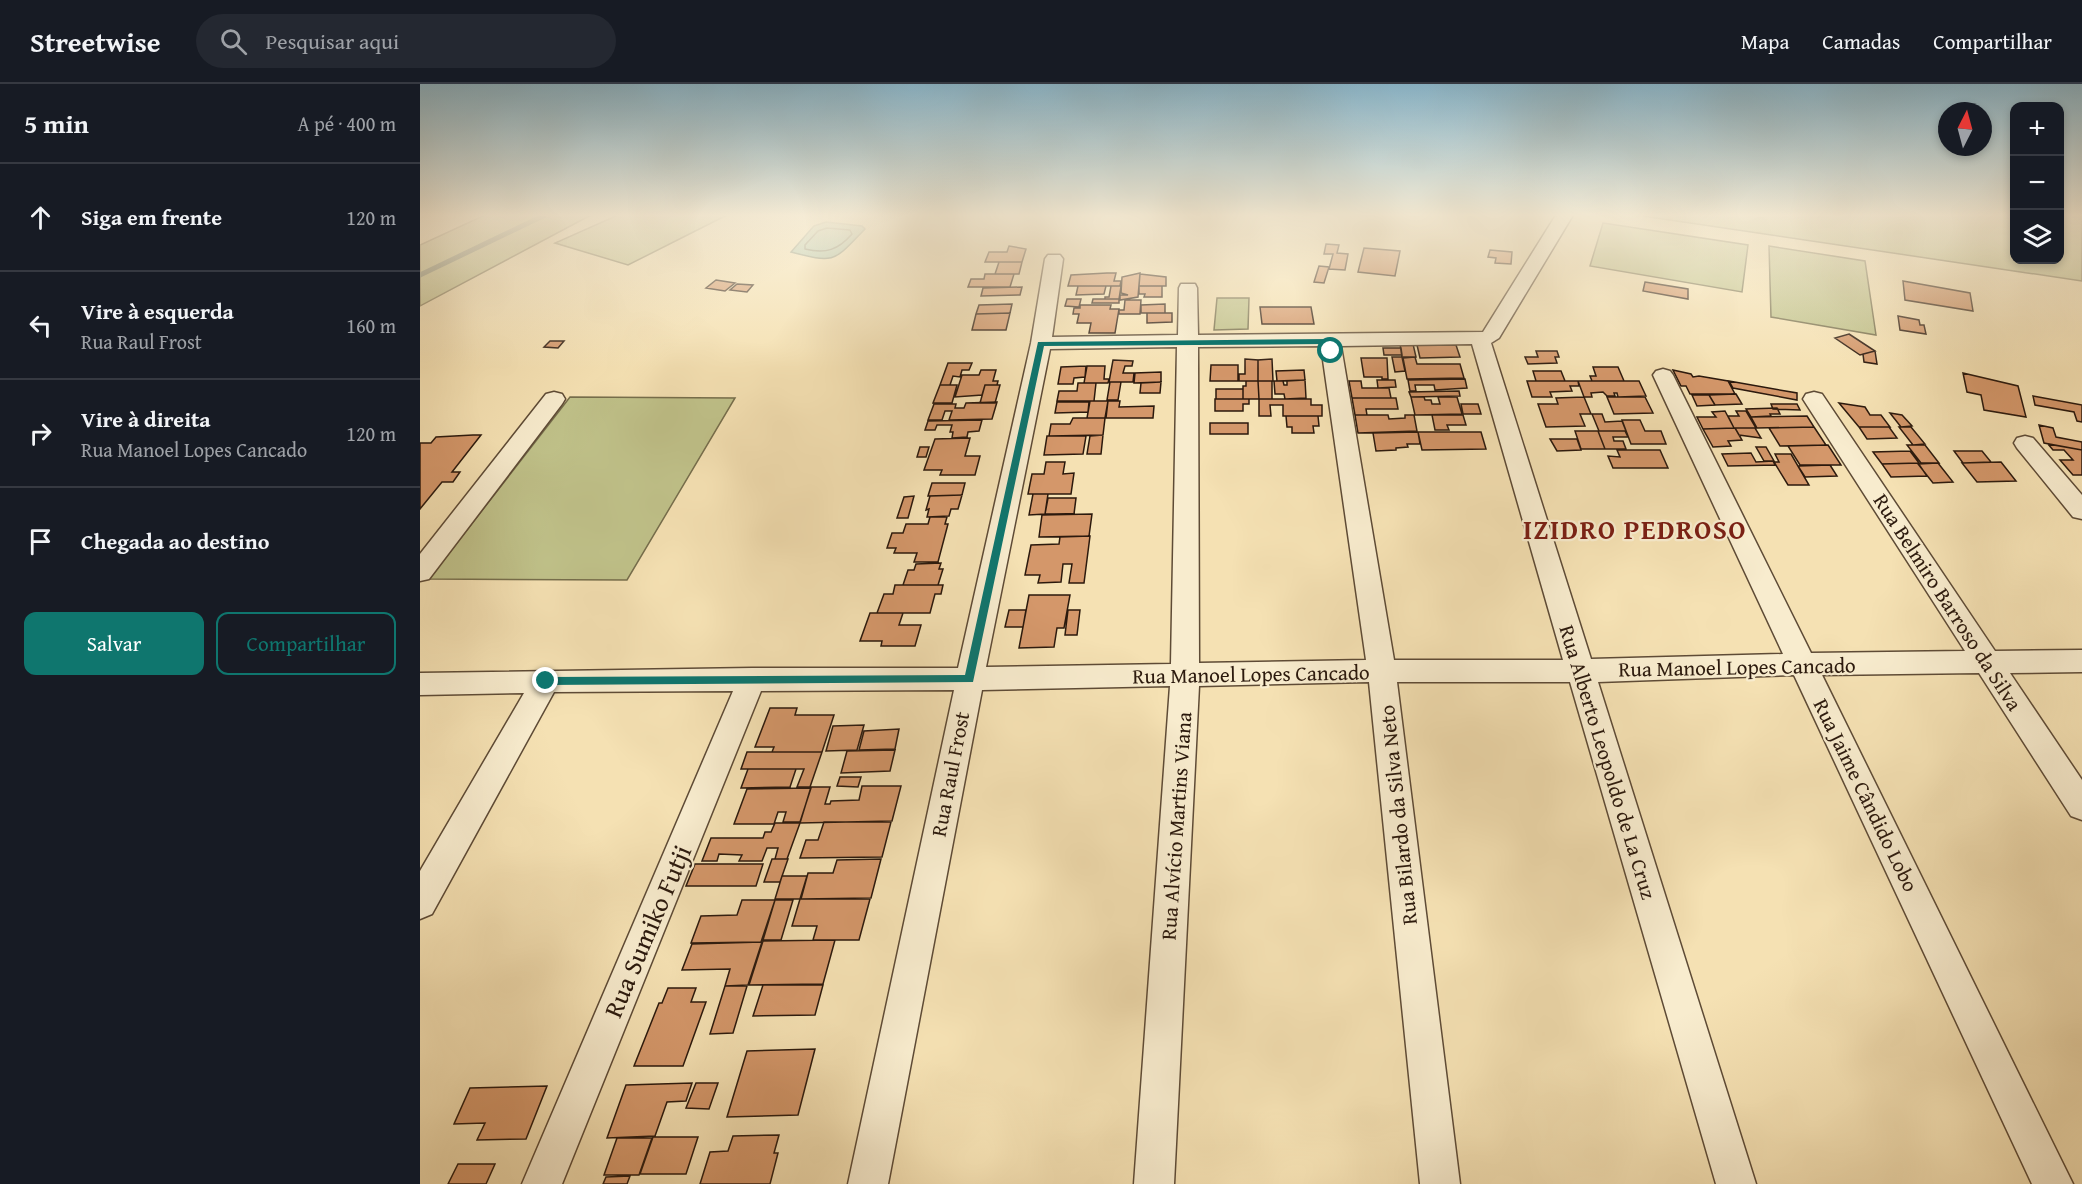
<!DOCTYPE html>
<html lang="pt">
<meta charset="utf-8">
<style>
body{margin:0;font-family:"Gentium Book Plus",serif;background:#242831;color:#f1f3f6}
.controls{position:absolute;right:18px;top:18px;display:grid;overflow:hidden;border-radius:12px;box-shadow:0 3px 9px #0003}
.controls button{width:54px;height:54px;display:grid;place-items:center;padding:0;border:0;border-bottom:2px solid #363941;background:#171b24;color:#f1f3f6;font:30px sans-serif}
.compass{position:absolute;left:1518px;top:18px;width:54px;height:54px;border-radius:50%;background:#171b24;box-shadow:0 3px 9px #0003;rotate:6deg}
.stop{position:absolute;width:18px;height:18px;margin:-14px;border:4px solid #0f766e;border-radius:50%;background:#fff}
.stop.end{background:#0f766e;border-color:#fff;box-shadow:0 2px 6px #0008}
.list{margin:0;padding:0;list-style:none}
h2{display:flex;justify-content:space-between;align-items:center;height:78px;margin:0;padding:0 24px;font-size:26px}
h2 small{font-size:20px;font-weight:400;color:#9ea1a6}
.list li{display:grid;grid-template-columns:39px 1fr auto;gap:18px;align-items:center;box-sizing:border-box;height:108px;padding:0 24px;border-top:2px solid #363941}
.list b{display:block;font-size:22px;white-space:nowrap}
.list p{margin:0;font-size:20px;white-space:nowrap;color:#9ea1a6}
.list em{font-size:20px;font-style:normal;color:#9ea1a6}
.actions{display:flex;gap:12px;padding:18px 24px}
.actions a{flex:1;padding:14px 0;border:2px solid #0f766e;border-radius:12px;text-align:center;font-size:21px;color:#0f766e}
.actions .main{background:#0f766e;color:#fff}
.icon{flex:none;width:33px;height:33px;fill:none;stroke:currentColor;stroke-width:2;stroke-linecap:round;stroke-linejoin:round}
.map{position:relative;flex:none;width:1662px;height:1100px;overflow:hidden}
header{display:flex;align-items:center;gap:36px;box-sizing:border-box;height:84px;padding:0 30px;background:#171b24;border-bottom:2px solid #363941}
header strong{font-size:28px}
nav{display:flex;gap:33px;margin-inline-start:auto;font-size:21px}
.search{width:420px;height:54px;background:#242831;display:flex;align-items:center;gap:15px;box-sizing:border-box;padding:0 21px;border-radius:33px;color:#9ea1a6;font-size:22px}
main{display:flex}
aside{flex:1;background:#171b24}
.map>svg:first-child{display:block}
</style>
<header>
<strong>Streetwise</strong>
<div class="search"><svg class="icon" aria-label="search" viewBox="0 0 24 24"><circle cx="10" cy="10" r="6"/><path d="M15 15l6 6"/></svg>Pesquisar aqui</div>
<nav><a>Mapa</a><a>Camadas</a><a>Compartilhar</a></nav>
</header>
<main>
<aside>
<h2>5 min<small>A pé · 400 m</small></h2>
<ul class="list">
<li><svg class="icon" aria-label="ahead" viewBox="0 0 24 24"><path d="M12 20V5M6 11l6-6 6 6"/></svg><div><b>Siga em frente</b></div><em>120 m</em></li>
<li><svg class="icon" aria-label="left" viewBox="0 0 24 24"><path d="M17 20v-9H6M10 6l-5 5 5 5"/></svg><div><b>Vire à esquerda</b><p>Rua Raul Frost</p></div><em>160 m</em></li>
<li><svg class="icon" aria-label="right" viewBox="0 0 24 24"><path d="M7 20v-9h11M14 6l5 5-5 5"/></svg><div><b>Vire à direita</b><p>Rua Manoel Lopes Cancado</p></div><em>120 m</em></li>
<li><svg class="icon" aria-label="arrive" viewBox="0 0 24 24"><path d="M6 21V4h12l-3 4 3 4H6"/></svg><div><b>Chegada ao destino</b></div></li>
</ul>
<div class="actions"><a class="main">Salvar</a><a>Compartilhar</a></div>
</aside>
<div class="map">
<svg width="1662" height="1100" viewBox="0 0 1662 1100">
<rect width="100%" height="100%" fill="#f5e1b3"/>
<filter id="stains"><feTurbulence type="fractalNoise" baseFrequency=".00333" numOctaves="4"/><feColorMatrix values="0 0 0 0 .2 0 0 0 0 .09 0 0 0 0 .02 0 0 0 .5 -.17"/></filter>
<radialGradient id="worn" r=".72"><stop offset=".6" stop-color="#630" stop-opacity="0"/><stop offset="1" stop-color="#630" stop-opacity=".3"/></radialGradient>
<path fill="#c0c28a" stroke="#766e4c" stroke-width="1.5" d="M65,131h106l-171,91v-61z
M198,131h109l-99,50 -73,-22z
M1216,131h378v45h46v-45h22v66z
M1183,139l145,22 -6,47 -152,-26z
M1349,162l96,15 11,74 -105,-18z
M797,214h32l-1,31 -34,1z
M150,313l165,1 -108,182 -198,-1z"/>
<path fill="#9dbea6" stroke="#6f7c69" stroke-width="1.5" d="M406,138l36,4 3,3c-31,32 -29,35 -74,23l23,-26z"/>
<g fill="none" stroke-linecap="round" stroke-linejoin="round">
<path stroke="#646c5a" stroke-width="1.5" d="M407,144l23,2 2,4c-14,16 -26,20 -47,15v-4l13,-14z"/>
<path stroke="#6f7c69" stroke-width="5" d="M0,191l125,-60"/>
</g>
<path fill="#d4976a" stroke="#2b190d" stroke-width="1.5" d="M906,160l13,1 -2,8 11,1 -3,16 -16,-1 4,-15h-9z
M589,162l17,3 -4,13h-37l4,-10h18z
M944,164l36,3 -5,25 -37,-4z
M1070,166l22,2 -1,12 -16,-1 1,-5 -8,-1z
M579,178h23l-3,12h-24z
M899,182l10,1 -5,16 -10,-1z
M687,189h9l-2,8h7l-1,5h-52l3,-11z
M720,189l-2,24 -18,3v-5h8l-7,-2 1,-16z
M565,190h29l-4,13h-42l3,-8h13z
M720,190l26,3v9h-27z
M296,196l19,3 -10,8 -19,-3z
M1483,197l67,12 3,18 -68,-11z
M1225,198l43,7v10l-45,-8z
M317,200l16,1 -6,7 -17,-2z
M658,202h28l-2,8 -28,1z
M691,202h10l-2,13h-14v-2h4z
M719,202h23v11h-18l1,-3h-6z
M602,203l-2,8 -39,1 2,-8z
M647,215h14l-2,8 -14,-1z
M673,215h26v4h-27z
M705,216h16l-1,14h-21v-4h5z
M592,220l-2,9 -34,1 3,-9z
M745,220v9h-24v-8z
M660,221h31l-1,4h9l-4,24h-26l2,-10h-14l2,-9h-6l1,-6h6z
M840,223h51l3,17h-52z
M590,229l-4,17h-34l4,-16z
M727,229h25v9l-25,1z
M1478,232l21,4 1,5h4l2,9 -26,-4z
M1429,250l26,17 -15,4 -25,-17z
M130,257h14l-6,7 -14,-1z
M980,260h13l3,13h-14z
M997,261h39l4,12 -40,1z
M963,264h18l1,7h-18z
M1116,267h21l2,6h-4l2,6 -29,1 -3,-7h13z
M1455,267l2,13 -13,-2 -1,-8z
M972,273h10l3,14 -10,1z
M995,273l2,7h43l4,14 -57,1 -4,-21z
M941,274h26l1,21h-6v-2h-18z
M825,275l13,1v21h-19v-7h6z
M852,275l1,22h-15v-21z
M693,276l20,1 -1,5h-7l-2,7h11l-1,9h-24z
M528,279h24l-3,7h-7l-2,7 -7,-1 -3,9h-10z
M791,281h27v16h-28z
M666,282l-1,11 -11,1 -1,6h-15l3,-17z
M667,282h18l-1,13h5l-1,4h-24z
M1173,283h25l6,14h-32l-2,-5h6z
M561,286h15l-3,11h5l-1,4h-12l-3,10 -27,2 7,-22h17z
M884,286l1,10 -28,1 -1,-10z
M1253,286l18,4 2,3 6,-1 29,5 7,13h-45l-4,-8h-5z
M1113,287h28l4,10h-29z
M741,288v10l-27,1 1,-10z
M1543,289l55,13 8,31 -42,-7 -3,-15 -14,-3z
M1045,295l2,9 -32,2 -1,-5h-19l1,6h-6l-2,-11z
M885,296l1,18 -21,1 -1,-5h-9l-1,-13h9l1,4h3v-4z
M957,296h18l1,7 -18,1z
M826,297h12l1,18h-16v-13h3z
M838,297h14v18h-13z
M929,297h12l1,7h27l2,10h-39z
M1107,297h51l1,5h-9l2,5 -22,1 2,5h-20z
M1158,297h61l7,15 -28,1 -1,-4h-3l1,3h-8l-4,-4 -12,1 1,4h-8z
M1309,297l68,12v7l-64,-12z
M690,298h11l-3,18h-11z
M741,298l-1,11h-20l1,-10z
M658,299h18l-2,18h-37l2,-10h18z
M520,301h17l-5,18h-19z
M565,301h15l-5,18h-15z
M796,305h27v10h-27z
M1039,307l1,5 -49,1 -2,-5z
M1316,310l6,10 -27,1 -6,-10z
M1272,311h17l6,10 -18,1z
M1613,312l49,9v17l-5,-1 -3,-9 -39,-7z
M991,313h13l1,3h6l1,4h8l-2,-7h19l5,17 -47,1z
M1164,313l7,17h-11l5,12 -39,1 -8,-23h20l-2,-6z
M1187,313h38l8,16 -39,1z
M932,314h44l2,11h-32l1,6h-12z
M795,315h34v5h-6v7h-28z
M839,315h52v6h11v11h-39v-11h-13l1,11h-12z
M670,317h18l-3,17h-18z
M688,317h12l-1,6 35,-1 -1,12h-47z
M577,318l-5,17 -43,1 3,-9h-7l-3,9h-14l6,-16h22l-1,4h9l2,-5z
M637,318h32l-1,10 -33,1z
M1419,319l26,4 5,8h11l9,12h-31z
M1041,320h17l3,10h-18z
M1351,320h26l3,6 -27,-1z
M1357,324l3,6h-10l1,2 -20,1 -5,-8z
M1305,327l9,17 -31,1 -6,-12h19l-4,-5z
M1316,327h10l10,17h-22l-6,-12h11z
M1470,329l12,2 10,11 -11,1z
M1172,330h10l3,8 17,-1 4,10h-27z
M935,331h33l1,4 16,-1v-3h9l3,16 -59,2z
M1012,331h31l3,10h-19l2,5h-14z
M866,332h32l1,10h-6l1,7h-22v-6h-5z
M1387,332l7,11 -57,1 -6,-11z
M653,334h32l-2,17 -54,1 2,-12h19z
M562,336l-3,11 -11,1 -1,5 -15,1 1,-6h-3l2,-7h-15l-2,5h-10l3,-9z
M1202,336h18l5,11h16l5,13h-35z
M790,339h38v11h-38z
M1619,341l14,3 3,9 26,5v8l-38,-7z
M1394,343l12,18 -46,1 -11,-18z
M1439,343h30l8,11 -30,1z
M1479,343h12l14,17 -12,1z
M1315,344l7,12 -14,1 3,5 -18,1 -10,-18z
M1315,344h20l6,10 -22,-3z
M1155,347h23l7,18h-24z
M1178,347h27l3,6h-15l1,4h9l3,8h-21z
M998,348h63l5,17 -64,1z
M998,348l2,12h-13l1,3 -12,1v2l-20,1 -3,-18z
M53,351h8l-29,37h8l-7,10h-11l-22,27v-66h11l5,-6z
M683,351l-2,19h-14l3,-18z
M627,352h39l-3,18 -39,1z
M550,354l-5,18h15l-5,19h-35l2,-5h-18l11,-31z
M1130,355h27l4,11 -24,1z
M1628,360l34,6v25h-9l-13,-15h13l-9,-10h-11z
M1408,361l13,20h-41l-12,-19z
M1487,361h18l14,18h-18z
M500,363h9l-3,10h-9z
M1336,363h10l8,14h-10z
M1197,366h43l8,18h-55l-5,-12 12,1z
M1490,367l9,12 -37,1 -9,-12z
M1534,367h28l9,11 -28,1z
M1331,369l5,9 17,-1 2,4 -47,1 -6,-12z
M1355,370h16l18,31h-21l-14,-23h5z
M626,378h19l-2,12 11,-1 -3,21h-43l4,-20h12z
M1581,378l15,19 -39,1 -15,-19z
M1498,379l9,13 -36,1 -9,-13z
M1518,379l15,19 -20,1 -15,-19z
M1410,381l7,11 -32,1 -7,-11z
M512,399h33l-3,12 -34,1z
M613,410h15l-3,20 -16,1z
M542,411l-4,14h-7l-2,7 -22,1 2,-8 -3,1 4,-14z
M494,412l-6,22h-11l7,-21z
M628,414h28l-2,16h-29z
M672,430l-3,22 -50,1 3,-22z
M510,433h17l-2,7h3l-10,38h-24l3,-9h-23l2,-5h-9l5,-15h11l3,-9h22z
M670,452l-6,47h-15l3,-19h-9l-2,18 -23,1 2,-8h-15l6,-30 28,-1 1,-7z
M521,479l-2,6h4l-5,16h-35l5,-15h6l2,-6z
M475,501h48l-2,9h-6l-5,19h-53l7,-19h9z
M609,511h41l-6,33h-7l-3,19 -35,1z
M589,526h17l-3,17h-18z
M648,526h12l-3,25h-12z
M450,529h33l-4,12h22l-6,21h-34l1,-5h-22z
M350,624h27l-2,7h39l-12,37h-50l2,-5h-19z
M444,641l-7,25 -31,1 7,-25z
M479,645l-4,20 -36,1 5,-19z
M475,666l-5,21 -49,2 6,-22z
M327,668h75l-12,35h-13l7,-18h-63z
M328,685h48l-6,18 -49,1z
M420,693h21l-3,10 -21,-1z
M442,702h39l-9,35 -92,2 11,-36h19l-5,17h5l1,-3 28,-1z
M391,704l-11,34h-17l3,-10h-8l-4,12h-40l13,-35z
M404,738h67l-9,35 -82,1 6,-18h12z
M355,739h25l-13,36h-12l3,-11h-11l-5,13h-23l3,-6 -23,-1 -2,7h-15l9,-23h52l2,-6h6z
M352,775h16l-8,23h-16z
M461,775l-10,39 -70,1 7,-26h25l4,-13z
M275,780h68l-7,22h-70z
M362,792h25l-7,23h-25z
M380,815h70l-11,41h-46l4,-14h-25z
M322,816h33l-14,42 -70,1 10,-27 36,-1z
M355,816h18l-12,40h-18z
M415,856l-12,44 -74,1 14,-44z
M342,858l-14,43 -23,1 5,-17 -48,1 10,-26z
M343,901h60l-8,30 -62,1z
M305,902h22l-14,47 -23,1z
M248,904h28l-5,14h15l-23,64h-49l25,-63h3z
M395,965l-17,66 -71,2 20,-66z
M272,999l-6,18 -19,1 -12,34 -48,2 19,-53z
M276,999h22l-9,26 -23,-1z
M127,1002l-21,53 -49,1 8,-17 -31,1 16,-36z
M359,1051l-5,18h4l-8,31h-70l10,-32 18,-1 5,-15z
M233,1053h45l-12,37h-46z
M197,1054h35l-13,37h-35z
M38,1080h37l-9,20h-38z
M210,1092l-3,8h-24l3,-7z"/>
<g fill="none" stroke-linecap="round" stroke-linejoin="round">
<defs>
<path id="street" d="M1136,131h17l-74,123 -8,5 100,316 192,-5 -130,-279 3,-4 7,-2 7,2 3,4 138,278 154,-2 -162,-252 3,-5 8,-2 8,2 173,257 87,-1v22l-72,1 72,107v40l-11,-4 -92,-143 -157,2 251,509h-41l-238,-509 -196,7 158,502h-40l-146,-502h-173l63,502h-40l-51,-502 -170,4 -25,498h-40l36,-498 -188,4 -94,494h-40l106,-494 -193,1 -199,493h-40l211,-493 -179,1 -122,222 -12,5v-48l104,-178 -104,2v-22l332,-5h206l73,-325 14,-84 3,-4h12l3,4 -11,78 126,-2 1,-47 2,-4h14l2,4 1,47 285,-3zM1052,260l91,316h-169l-53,-314zM901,262l45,314 -167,3 -1,-316zM757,263l-6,317 -185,3 64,-318z
M134,308l8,2 3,5 -3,5 -133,175 -9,2v-27l126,-160z
M1605,352l8,2 49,57v24l-9,-2 -56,-69 -3,-5 3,-5z"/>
</defs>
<use href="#street" stroke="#5e4b36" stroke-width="3"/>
<use href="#street" fill="#f8ecce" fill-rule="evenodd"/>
</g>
<linearGradient id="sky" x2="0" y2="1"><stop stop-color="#8ab8ce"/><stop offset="0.46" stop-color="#faf2dd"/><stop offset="1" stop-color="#faf2dd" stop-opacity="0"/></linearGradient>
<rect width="1662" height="285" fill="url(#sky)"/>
<path fill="#0f766e" d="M910,255l3,2 2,10 -4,2 -3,-2 -2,-7 -282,2 -71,336 -427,3 -5,-4 5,-4 419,-2 73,-333z"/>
<g text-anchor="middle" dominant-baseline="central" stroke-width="4.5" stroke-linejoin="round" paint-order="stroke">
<g font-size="21" fill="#2b190d" stroke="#f8ecce">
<text transform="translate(1528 518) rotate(57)">Rua Belmiro Barroso da Silva</text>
<text transform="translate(1317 583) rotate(-1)">Rua Manoel Lopes Cancado</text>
<text transform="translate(831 590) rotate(-1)">Rua Manoel Lopes Cancado</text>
<text transform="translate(1188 678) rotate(73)">Rua Alberto Leopoldo de La Cruz</text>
<text transform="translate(530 690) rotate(-79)">Rua Raul Frost</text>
<text transform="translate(1446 711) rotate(64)">Rua Jaime Cândido Lobo</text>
<text transform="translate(978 731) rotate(-96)">Rua Bilardo da Silva Neto</text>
<text transform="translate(756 742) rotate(-86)">Rua Alvício Martins Viana</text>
</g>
<g font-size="26" fill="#2b190d" stroke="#f8ecce">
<text transform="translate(227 847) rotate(-67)">Rua Sumiko Futji</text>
</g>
<g font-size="27" font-weight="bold" letter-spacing="1.5" fill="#7a1f14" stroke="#f8ecce">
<text x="1215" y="445">IZIDRO PEDROSO</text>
</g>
</g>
<rect width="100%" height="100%" filter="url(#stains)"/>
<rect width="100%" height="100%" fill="url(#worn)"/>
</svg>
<div class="controls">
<button>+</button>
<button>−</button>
<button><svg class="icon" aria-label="layers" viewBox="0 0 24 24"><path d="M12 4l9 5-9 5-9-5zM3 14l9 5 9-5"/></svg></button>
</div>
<svg class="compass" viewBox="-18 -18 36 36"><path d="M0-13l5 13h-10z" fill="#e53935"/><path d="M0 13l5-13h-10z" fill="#9ea1a6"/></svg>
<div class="stop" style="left:911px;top:267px"></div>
<div class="stop end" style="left:126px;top:597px"></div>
</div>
</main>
